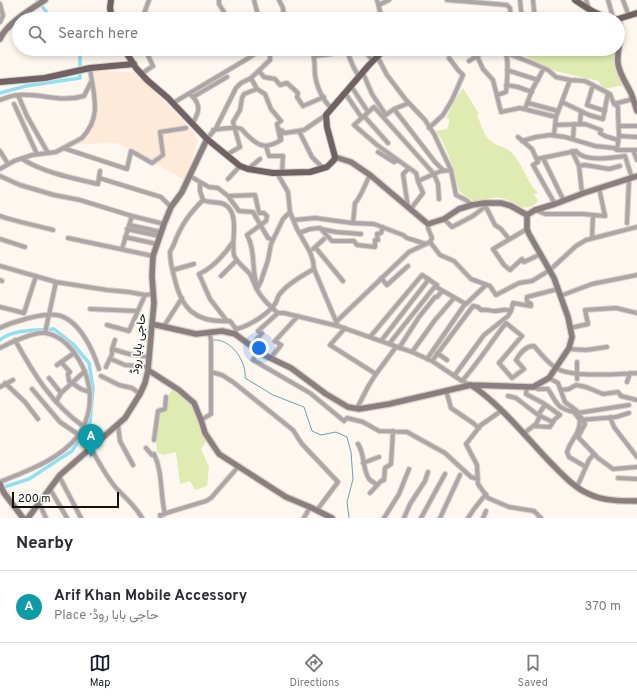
<!DOCTYPE html>
<meta charset="utf-8">
<style>
body{margin:0;font-family:Overpass,Vazirmatn,sans-serif;background:#f7f7f7;color:#2b2b33}
.scale{position:absolute;left:12px;bottom:10px;width:107px;box-sizing:border-box;padding-left:4px;border:2px solid #14100b;border-top:0;font-size:11px;line-height:14px;white-space:nowrap;color:#14100b;-webkit-text-stroke:3px #fff;paint-order:stroke}
.you{position:absolute;left:259px;top:348px;width:14px;height:14px;margin:-10px;border:3px solid #fff;border-radius:50%;background:#1a73e8;box-shadow:0 0 0 6px #1a73e833}
.badge{display:grid;place-items:center;width:26px;height:26px;border-radius:50%;background:#111827;color:#fff;font-size:13px;font-weight:700}
.pin{position:absolute;translate:-50% -33px;filter:drop-shadow(0 1px 2px #0008)}
.pin::after{content:'';position:absolute;top:21px;width:14px;height:12px;background:inherit;clip-path:polygon(0 0,100% 0,50% 100%)}
.list{margin:0;padding:0;list-style:none}
h2{display:flex;justify-content:space-between;align-items:center;height:52px;margin:0;padding:0 16px;font-size:17px}
h2 small{font-size:13px;font-weight:400;color:#7c7c81}
.list li{display:grid;grid-template-columns:26px 1fr auto;gap:12px;align-items:center;box-sizing:border-box;height:72px;padding:0 16px;border-top:1px solid #e1e1e2}
.list b{display:block;font-size:15px;white-space:nowrap}
.list p{margin:0;font-size:13px;white-space:nowrap;color:#7c7c81}
.list em{font-size:13px;font-style:normal;color:#7c7c81}
.icon{flex:none;width:22px;height:22px;fill:none;stroke:currentColor;stroke-width:2;stroke-linecap:round;stroke-linejoin:round}
.map{position:relative;flex:none;width:637px;height:518px;overflow:hidden}
.search{position:absolute;background:#fff;box-shadow:0 2px 6px #0003;left:12px;right:12px;top:12px;height:44px;display:flex;align-items:center;gap:10px;box-sizing:border-box;padding:0 14px;border-radius:22px;color:#7c7c81;font-size:15px}
.sheet{height:124px;background:#fff}
nav{display:flex;justify-content:space-around;align-items:center;box-sizing:border-box;height:56px;border-top:1px solid #e1e1e2;background:#fff;font-size:11px;color:#7c7c81}
nav a{display:grid;justify-items:center;gap:2px}
nav .on{color:#111827}
.map>svg:first-child{display:block}
</style>
<div class="map">
<svg width="637" height="518" viewBox="0 0 637 518">
<rect width="100%" height="100%" fill="#fef7ef"/>
<path fill="#fdead8" d="M94,71l40,1 33,32 27,28 4,9 -13,39 -67,-37 -42,1 16,-13 7,-24z"/>
<path fill="#dfebb0" d="M622,31l-6,31 8,23 -21,4 -4,-8 -44,-10 -43,-22h106z
M463,88l16,26 -2,1c4,9 7,22 15,27 5,4 14,5 19,10 12,12 15,29 27,41l-4,1 4,7c-13,15 -23,0 -37,-3 -7,-1 -19,2 -25,5l-17,-12c-4,-19 -12,-45 -23,-60l11,-2 2,-5v-6l-3,1 7,-15z
M172,390l20,15 8,22 7,13 -6,9 8,18 -2,19 -12,4 -5,-9 -10,3 -4,-32 -12,3 -7,-3 -1,-11 4,-29 7,-1v-13z"/>
<g fill="none" stroke-linecap="round" stroke-linejoin="round">
<path stroke="#6ba2ae" stroke-width="1" d="M213,340c18,-2 34,22 32,38l28,17 31,12 8,24 9,4 15,-3 11,5 4,15 2,27 -6,23 2,16"/>
<path stroke="#90e0f4" stroke-width="3.5" d="M37,0l15,19
M0,93l26,-7 54,-8v-24l-5,-5
M0,340c12,-11 39,-10 54,-11l19,15 16,19 4,25 -3,35 -18,28 -43,28 -28,9"/>
<defs>
<path id="street" d="M219,0v4l5,8
M254,0l5,19
M279,0l4,8 1,10 -4,1
M377,0l5,19
M447,0l13,1
M460,0v1l47,4 3,3 1,11
M520,0l2,19
M533,0l2,19
M586,0l3,9
M608,0l5,17 1,1
M623,0l6,16
M0,4l3,12 -3,6
M379,5l10,-5
M142,19l7,-19
M314,19l11,-3 21,1 23,-1 15,3
M311,49c5,10 3,15 4,25 1,11 8,28 17,34
M346,49l7,17 6,11
M363,49l10,12
M370,49l7,7 10,19 19,25 19,20 9,14 17,36 5,25 10,5 6,5
M507,53l25,10 16,7 8,7 14,3 15,1 25,13 4,10 4,3v6l1,23 -2,14
M315,56l16,-2 15,-5
M477,56l6,13 10,11 8,32 19,-4 36,9
M469,61l19,-12
M507,70l31,10
M259,71l5,6 11,2 5,6 7,-2 11,10 -1,4 6,9 21,-9
M363,73l9,21 14,21
M141,74l12,-8 -8,-17
M251,78l6,11 8,5 6,15 10,12 -4,3 3,14
M506,85l12,2 14,5
M593,85l-6,20 18,6
M351,86l17,26
M345,93l17,25
M18,95l9,21 21,37
M191,95c11,10 8,18 1,29
M497,95l9,-3c1,-11 4,-34 -2,-43
M193,97l34,-20
M0,100c6,-2 12,-5 18,-5 24,-2 42,8 66,1l7,-14
M562,102l27,13 14,4 5,-26
M173,103l74,-44 15,-10
M409,103l-15,6 -11,8 -9,-10 -20,18 23,20 39,28 2,8 16,-7 4,10 1,15
M528,103l30,8
M14,104l23,50
M614,104l19,-5
M394,109l41,53 9,9
M525,109l7,-19 12,-22
M364,116l24,27
M383,117l51,57 7,-3 10,-1
M580,123l1,-12
M555,125l30,-1 16,6 -1,3 5,3 13,4
M619,126h18
M429,128l14,-13 9,-15 11,-25 -5,-5 -9,-12
M213,130c7,-1 24,-4 28,-1 2,1 3,3 5,5 12,12 19,16 35,6v-10l4,3 19,-3 22,-15
M299,131l13,26 11,11
M554,135l2,-18 14,-37
M619,136l18,1
M518,137l14,12 6,13 -5,3 22,39
M207,139l9,-11 20,-40 5,-5 10,-5 19,-18v-11
M573,139l1,-15
M522,141l14,-4 14,-2 15,2 30,9 19,2 3,2h20
M266,146l3,10h14l-1,17
M63,148l64,21 4,-18 21,12 11,-8 -3,-23 26,-4
M633,150l4,10
M0,151l8,13
M572,151l7,15 3,27
M378,152l16,10 4,-2
M226,155l14,-8 -7,-25 7,-12 2,-12 2,-4 13,-5
M543,158l21,43
M22,159c23,14 50,19 76,25l2,-13
M537,159l39,-8c8,11 37,7 49,5l7,22
M579,166l6,-1 24,4 11,-3
M0,169l14,-8 18,-6 24,-3 26,-14c21,-22 11,-44 8,-70
M248,169l12,-10
M277,173l11,19 2,20 7,17 13,23 3,9 1,8 24,57
M0,176l20,9 34,10 26,5 52,16 -10,33
M190,176l10,6v9l3,9c8,4 19,0 25,7 11,11 3,34 6,48 2,7 11,13 16,19 2,4 4,9 6,14 6,11 13,18 22,25
M99,178l62,19 10,10
M228,179l12,-13
M200,182l9,5 9,1 10,8 11,15 14,1 15,26 5,2
M228,196l27,-1 4,18h5l3,3 -1,5 -19,14c8,14 5,32 9,48
M203,200c-14,14 -22,25 -29,44 -1,3 -3,5 -4,8 0,8 2,17 4,24 7,33 21,47 56,45l6,8 -1,5
M485,205l10,20 6,4 8,10
M408,207l-5,-33 6,-6
M410,210l13,-17 -5,-12
M535,210l10,4h38l22,2 -6,-28
M0,216c17,6 35,9 53,14
M132,216l32,8
M444,219l8,8 21,-11 13,-10
M294,220l21,-2 37,5 22,1 29,11 4,3 19,6
M353,223l2,-20c5,-4 11,-21 15,-28
M627,223l2,-44
M129,225l32,7
M127,229l32,7
M321,229l15,3 25,2
M527,229l-34,20 11,16 6,5 12,-11 2,3 17,-8
M299,233l11,-4 10,-1 12,13h22l3,4 18,2v-7h3l-1,-6 4,-1 2,-6
M125,237l32,7
M68,238l85,18
M592,238l1,-22
M0,239l25,8
M430,242l10,13 14,6 17,18 19,7 6,9 23,-12 13,-2 18,-11 26,-24 10,-6 51,-13
M315,247l28,34
M313,249l11,-10
M0,266l56,16 51,8 22,2 16,3 9,-1
M173,270l21,-6
M221,276l16,-16
M381,278l6,7 21,-19
M0,280l2,1
M257,289l4,-8 7,-21 3,-16 12,-25 7,-7
M560,296l32,-12 45,-9
M0,307l24,6 12,-37
M90,309l47,2
M227,321l-17,-22 -11,-25c14,-6 25,-19 34,-32
M337,321l72,-69 21,-10 2,-4 -4,-10v-4
M107,325l22,6 16,-36
M164,326l18,-28
M0,328c9,-5 19,-7 29,-10 9,-2 19,-5 28,-3 22,4 36,35 42,54
M345,328l-15,17 46,29 20,-27
M570,328l18,-4 -3,-14 31,-2 21,5
M236,329c13,-3 31,-14 39,-25 2,-3 2,-6 4,-9 7,-10 24,-20 35,-26
M45,333l11,-51
M370,337l52,-62 15,10 -1,2 30,17 20,-19
M15,340c18,33 37,64 68,86
M381,341l48,-62
M389,344l47,-59
M251,346l11,-13 -4,-2 20,-18h6l54,13 74,26 20,9 30,20 9,4
M0,348c9,-5 36,-17 46,-15 11,2 20,9 27,18 16,21 22,47 12,72 -2,4 -4,9 -7,13 -19,24 -51,35 -78,46
M399,348l20,-31 16,-20h2l5,-6
M112,349l17,5 20,3
M569,349l17,1 21,-3
M258,351l-5,9 57,33 34,28 3,-3 16,4 16,9 28,1 38,21 26,24 7,2
M412,352l23,-32 19,-22
M437,353l10,7
M271,358l10,-13 -6,-4 23,-25
M111,359l14,6 23,2
M427,359l38,-55
M432,361l41,-55 5,1 3,3c6,-1 9,1 14,1 8,0 7,-3 16,0
M61,362l9,10 -2,2 1,7 12,8 8,3
M57,365l17,-12
M106,367l6,-13v-5l3,-9
M211,372l11,3 11,7 60,48 9,14 36,38 -21,28
M101,376l18,9 13,3 8,6
M454,376l30,-41 24,-19 3,-5 2,-8 18,3v-2l-4,-3v-4l31,-8
M49,378l12,15
M549,378l9,5 7,19 12,9 8,13 -7,13 20,21 15,11 24,-2
M577,379v-17
M462,381c16,-18 29,-39 44,-58l16,13 -23,27 13,15 12,-9 -8,-9c4,-7 9,-14 18,-14 6,7 14,17 22,22 16,10 61,6 81,5
M627,382l3,-9
M5,383l20,19 13,17
M0,387l13,-7
M527,387l-1,7 17,9 17,12 -5,4 -5,8 -16,-1
M533,387l5,2h10c9,14 8,19 26,23l6,8 36,-3 13,-4
M32,389l28,33 19,13
M446,390l5,18 22,15 6,5
M561,390l8,-1 7,-4 10,2 17,7 15,-2 3,4 16,4
M508,396l8,2 22,17 15,7
M56,402l5,-9 24,-22
M357,408l12,-23 7,-11
M501,411l-20,14 -15,19 11,21 1,19 10,14 21,9 25,4 7,7
M578,413l51,-8
M538,415l7,-10
M610,417l4,10 23,30
M201,420l10,-6v-74l-2,-8
M580,420c-1,17 -9,18 -13,32l2,5 17,10
M118,425l2,16 13,24
M523,434l13,-10 4,-8
M154,440l4,-29 7,-2 1,-12
M358,444c7,10 4,24 11,35 2,2 6,4 8,6
M91,448c7,13 16,30 26,41 9,9 19,18 25,29
M146,448l6,7
M154,454c9,18 6,40 11,60
M363,463l16,-6
M59,476l22,42
M618,478l19,1
M577,487l12,-27 5,-6
M50,489l17,29
M370,493l11,-12 3,-1 1,-12 6,-4 2,-33
M39,503l7,15
M161,518l-1,-3 46,-14 5,-3 27,-31
M304,518l6,-11
M384,518l15,-24 10,-25
M404,518l6,-14 15,-23 3,-9
M421,518l24,-44
M440,518l20,-43
M468,518l6,-9 12,-15
M483,518l3,-7"/>
<path id="secondary" d="M618,20c7,14 -2,29 0,44 2,11 8,19 13,29 2,5 4,12 6,18
M0,39c6,-15 31,-30 45,-39
M335,157l16,5 19,13 58,49 16,-5 15,-10 13,-4 12,-2h17l10,3 16,9
M527,215l8,-5 20,-6 29,-11 53,-17
M152,324l44,10 26,-3 13,3 27,20 29,14 35,26 22,13 11,2 30,-5 82,-19 62,2 16,-9 20,-30 3,-11 -4,-20 -14,-39 -25,-44 -2,-5v-14
M148,370l31,20 15,13 7,17 4,13 14,21 67,43 24,10 22,11
M471,385c29,19 54,51 78,76 12,12 25,27 40,33 14,7 33,7 48,7
M0,484l4,9 19,25
M28,518l32,-43 65,-57 15,-24 5,-11 3,-13 4,-46 2,-21 -2,-27 1,-20 11,-32 7,-17 11,-15 25,-53"/>
<path id="primary" d="M111,0l-1,8 2,11
M575,0c13,9 25,17 41,19
M423,19l20,-2 16,2
M618,19l19,-6
M124,49l12,19 11,12 21,18 39,41 33,27 8,3 25,4 37,-1 17,-5 7,-7 1,-3 -8,-30 -1,-12 43,-50 16,-16
M0,82l45,-4 45,-10 44,-4"/>
</defs>
<use href="#street" stroke="#d9d2cb" stroke-width="6"/>
<use href="#secondary" stroke="#d9d2cb" stroke-width="8"/>
<use href="#primary" stroke="#d9d2cb" stroke-width="8"/>
<use href="#street" stroke="#aea6a6" stroke-width="4"/>
<use href="#secondary" stroke="#8a7e7f" stroke-width="5.5"/>
<use href="#primary" stroke="#706263" stroke-width="6"/>
</g>
<g text-anchor="middle" dominant-baseline="central" stroke-width="3.5" stroke-linejoin="round" paint-order="stroke">
<g font-size="12" fill="#14100b" stroke="#fff">
<text transform="translate(139 344) rotate(-83)">حاجی بابا روڈ</text>
</g>
</g>
</svg>
<div class="scale">200 m</div>
<div class="you"></div>
<div class="pin badge" style="left:91px;top:457px;background:#0f9aa8">A</div>
<div class="search"><svg class="icon" aria-label="search" viewBox="0 0 24 24"><circle cx="10" cy="10" r="6"/><path d="M15 15l6 6"/></svg>Search here</div>
</div>
<section class="sheet">
<h2>Nearby<small></small></h2>
<ul class="list">
<li><span class="badge" style="background:#0f9aa8">A</span><div><b>Arif Khan Mobile Accessory</b><p>Place · حاجی بابا روڈ</p></div><em>370 m</em></li>
</ul>
</section>
<nav>
<a class="on"><svg class="icon" aria-label="map" viewBox="0 0 24 24"><path d="M3 6l6-2 6 2 6-2v14l-6 2-6-2-6 2zM9 4v14M15 6v14"/></svg>Map</a>
<a><svg class="icon" aria-label="directions" viewBox="0 0 24 24"><path d="M12 3l9 9-9 9-9-9zM9 14v-3h6M13 9l2 2-2 2"/></svg>Directions</a>
<a><svg class="icon" aria-label="saved" viewBox="0 0 24 24"><path d="M7 4h10v16l-5-4-5 4z"/></svg>Saved</a>
</nav>
